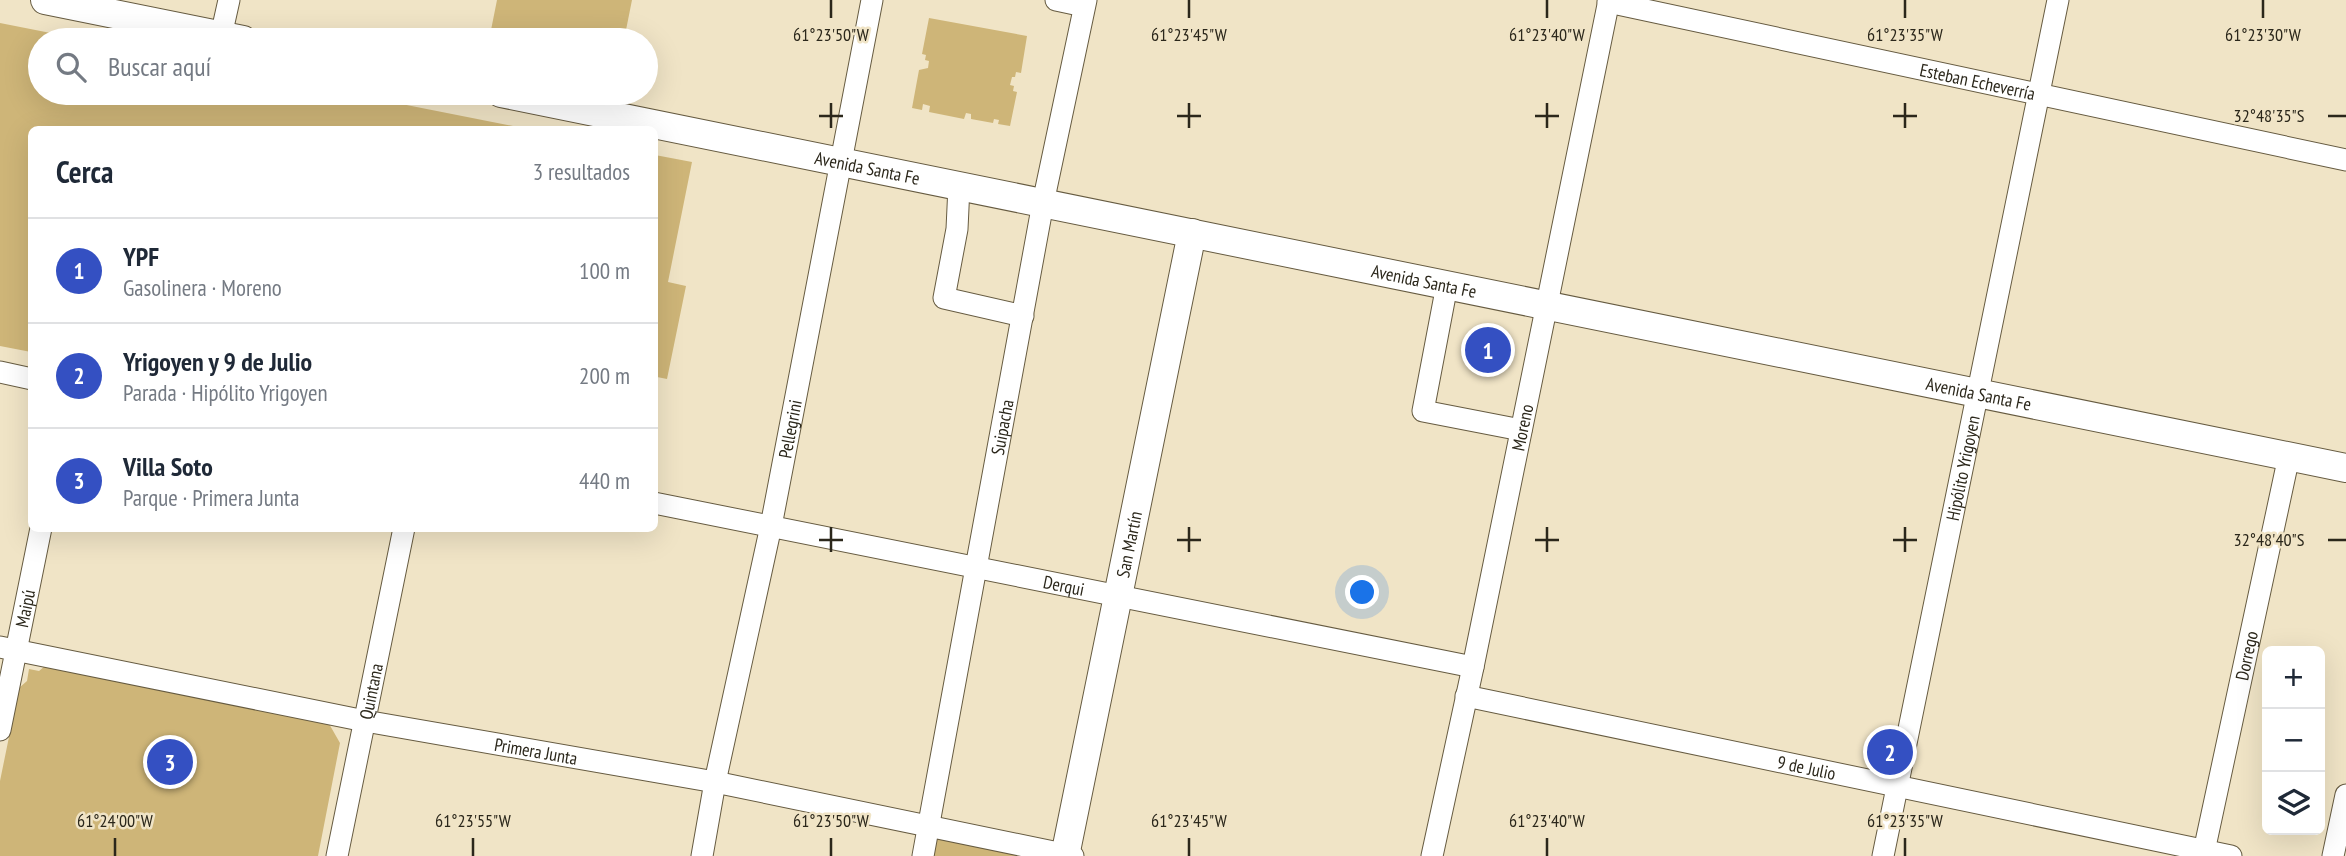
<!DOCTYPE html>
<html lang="es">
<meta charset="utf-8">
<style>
body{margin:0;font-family:"PT Sans Narrow",sans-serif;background:#f2f2f3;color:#1f2937}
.controls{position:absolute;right:21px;bottom:21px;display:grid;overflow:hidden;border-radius:10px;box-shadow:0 7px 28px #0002}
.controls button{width:63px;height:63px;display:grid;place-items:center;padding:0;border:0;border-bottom:2px solid #e0e1e3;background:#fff;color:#1f2937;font:35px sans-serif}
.you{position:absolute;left:1363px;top:593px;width:24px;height:24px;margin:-18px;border:5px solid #fff;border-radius:50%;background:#1a73e8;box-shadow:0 0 0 10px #1a73e833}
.badge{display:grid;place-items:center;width:46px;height:46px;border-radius:50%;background:#3450c2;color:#fff;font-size:23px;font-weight:700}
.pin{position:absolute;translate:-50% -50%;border:4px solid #fff;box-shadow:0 2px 7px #0006}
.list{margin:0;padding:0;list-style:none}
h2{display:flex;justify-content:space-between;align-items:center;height:91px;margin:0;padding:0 28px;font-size:30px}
h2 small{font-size:23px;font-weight:400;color:#747a83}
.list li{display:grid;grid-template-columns:46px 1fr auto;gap:21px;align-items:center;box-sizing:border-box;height:105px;padding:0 28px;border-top:2px solid #e0e1e3}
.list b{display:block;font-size:26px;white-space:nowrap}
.list p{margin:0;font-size:23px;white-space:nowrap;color:#747a83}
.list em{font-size:23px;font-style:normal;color:#747a83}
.icon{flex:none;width:38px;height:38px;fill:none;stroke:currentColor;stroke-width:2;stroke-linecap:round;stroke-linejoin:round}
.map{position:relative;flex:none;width:2346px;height:856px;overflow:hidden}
.search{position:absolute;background:#fff;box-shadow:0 7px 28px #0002;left:28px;top:28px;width:630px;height:77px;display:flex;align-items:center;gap:18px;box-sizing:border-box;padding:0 24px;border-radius:38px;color:#747a83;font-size:26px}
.panel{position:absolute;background:#fff;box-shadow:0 7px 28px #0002;left:28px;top:126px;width:630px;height:406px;border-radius:10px}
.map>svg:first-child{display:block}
</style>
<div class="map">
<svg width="2346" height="856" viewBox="0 0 2346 856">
<rect width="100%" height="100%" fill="#f0e4c6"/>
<path fill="#ceb578" d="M497,0h135l-8,40h-135z
M929,18l98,18 -6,37 -5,-1 -1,5h-3l-2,8 4,1 -1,5 4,1 -7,34 -12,-2 1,-4 -5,-1 -1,4 -22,-4v-5l-5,-1 -2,6 -35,-7 1,-6 -7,-2 -1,6 -10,-2 7,-38 9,-2 1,-7 -4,-1 1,-5 -4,-1z
M0,23l86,17h-46v53h306l182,36 -496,1 -1,222 -31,-6z
M655,155l37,7 -24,120 18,4 -19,93 -10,-2 -2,14z
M45,666l283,56 12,21 -22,113h-318v-75l19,-93 8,-7 2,-12 10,2z
M928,826l137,30h-142z"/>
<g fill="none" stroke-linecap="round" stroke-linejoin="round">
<defs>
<g id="minor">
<path d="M1056,0l28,6"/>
<path id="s1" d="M1608,2l738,158"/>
<path d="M221,36l8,-36"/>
<path d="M959,186l-2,43 -13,69 79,18"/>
<path d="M1447,285l-24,126 98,19"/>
<path d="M0,372l32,7"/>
<path id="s2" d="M654,503l819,164"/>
<path id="s3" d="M0,647l365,74 350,61 358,74"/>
<path id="s4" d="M1466,696l765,160"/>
<path id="s5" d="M0,730l41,-202"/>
<path id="s6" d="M337,856l67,-328"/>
<path id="s7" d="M702,856l13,-74 56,-256 101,-526"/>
<path id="s8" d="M923,856l120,-653 43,-203"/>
<path id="s9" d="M1432,856l41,-189 136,-667"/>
<path id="s10" d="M1883,856l175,-856"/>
<path id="s11" d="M2203,856l86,-400"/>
<path d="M2333,856l13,-61"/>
</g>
<g id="major">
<path d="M45,0l198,40"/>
<path id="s12" d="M501,93l1845,375"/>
<path id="s13" d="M1065,856l127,-623"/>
</g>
</defs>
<use href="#minor" stroke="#665b41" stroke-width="23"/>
<use href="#major" stroke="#665b41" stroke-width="30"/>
<use href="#minor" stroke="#fff" stroke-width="21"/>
<use href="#major" stroke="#fff" stroke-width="28"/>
</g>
<path fill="none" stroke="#2b271b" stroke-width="2.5" d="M831,0v18M1189,0v18M1547,0v18M1905,0v18M2263,0v18M831,103v25M1189,103v25M1547,103v25M1905,103v25M819,116h24M1177,116h24M1535,116h24M1893,116h24M2328,116h18M831,527v25M1189,527v25M1547,527v25M1905,527v25M819,540h24M1177,540h24M1535,540h24M1893,540h24M2328,540h18M115,838v18M473,838v18M831,838v18M1189,838v18M1547,838v18M1905,838v18"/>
<g text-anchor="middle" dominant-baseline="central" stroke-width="5" stroke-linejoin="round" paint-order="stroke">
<g font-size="18" fill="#2b271b" stroke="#f0e4c6">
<text stroke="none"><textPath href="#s1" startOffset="378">Esteban Echeverría</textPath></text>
<text stroke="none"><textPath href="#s12" startOffset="374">Avenida Santa Fe</textPath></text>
<text stroke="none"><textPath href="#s12" startOffset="942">Avenida Santa Fe</textPath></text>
<text stroke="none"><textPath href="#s12" startOffset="1508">Avenida Santa Fe</textPath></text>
<text stroke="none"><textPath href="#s7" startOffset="436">Pellegrini</textPath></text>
<text stroke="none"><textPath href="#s8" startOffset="436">Suipacha</textPath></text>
<text stroke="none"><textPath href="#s9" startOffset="438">Moreno</textPath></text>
<text stroke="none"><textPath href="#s10" startOffset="396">Hipólito Yrigoyen</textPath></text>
<text stroke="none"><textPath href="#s13" startOffset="318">San Martín</textPath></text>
<text stroke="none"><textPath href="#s2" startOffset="418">Derqui</textPath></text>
<text stroke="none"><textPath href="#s5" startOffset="124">Maipú</textPath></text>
<text stroke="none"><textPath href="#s11" startOffset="205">Dorrego</textPath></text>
<text stroke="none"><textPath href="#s6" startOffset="168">Quintana</textPath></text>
<text stroke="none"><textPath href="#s3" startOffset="546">Primera Junta</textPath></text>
<text stroke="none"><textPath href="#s4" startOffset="348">9 de Julio</textPath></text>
</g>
</g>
<g font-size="18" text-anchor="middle" fill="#2b271b" stroke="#f0e4c6" stroke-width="5" stroke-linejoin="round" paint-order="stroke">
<text x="831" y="41">61°23'50"W</text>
<text x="1189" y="41">61°23'45"W</text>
<text x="1547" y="41">61°23'40"W</text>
<text x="1905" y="41">61°23'35"W</text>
<text x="2263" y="41">61°23'30"W</text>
<text x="2269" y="122">32°48'35"S</text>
<text x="2269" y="546">32°48'40"S</text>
<text x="115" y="827">61°24'00"W</text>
<text x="473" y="827">61°23'55"W</text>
<text x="831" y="827">61°23'50"W</text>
<text x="1189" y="827">61°23'45"W</text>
<text x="1547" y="827">61°23'40"W</text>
<text x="1905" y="827">61°23'35"W</text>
</g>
</svg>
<div class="controls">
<button>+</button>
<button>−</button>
<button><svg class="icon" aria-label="layers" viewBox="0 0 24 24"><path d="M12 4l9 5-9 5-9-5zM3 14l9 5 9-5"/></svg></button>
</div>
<div class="you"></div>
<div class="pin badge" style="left:1488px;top:350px">1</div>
<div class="pin badge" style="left:1890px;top:752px">2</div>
<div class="pin badge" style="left:170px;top:762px">3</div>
<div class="search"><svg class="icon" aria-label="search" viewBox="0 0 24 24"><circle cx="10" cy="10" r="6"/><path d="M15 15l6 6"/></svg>Buscar aquí</div>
<section class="panel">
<h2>Cerca<small>3 resultados</small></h2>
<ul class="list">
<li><span class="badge">1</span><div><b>YPF</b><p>Gasolinera · Moreno</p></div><em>100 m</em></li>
<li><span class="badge">2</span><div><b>Yrigoyen y 9 de Julio</b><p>Parada · Hipólito Yrigoyen</p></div><em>200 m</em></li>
<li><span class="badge">3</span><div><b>Villa Soto</b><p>Parque · Primera Junta</p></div><em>440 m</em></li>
</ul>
</section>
</div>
